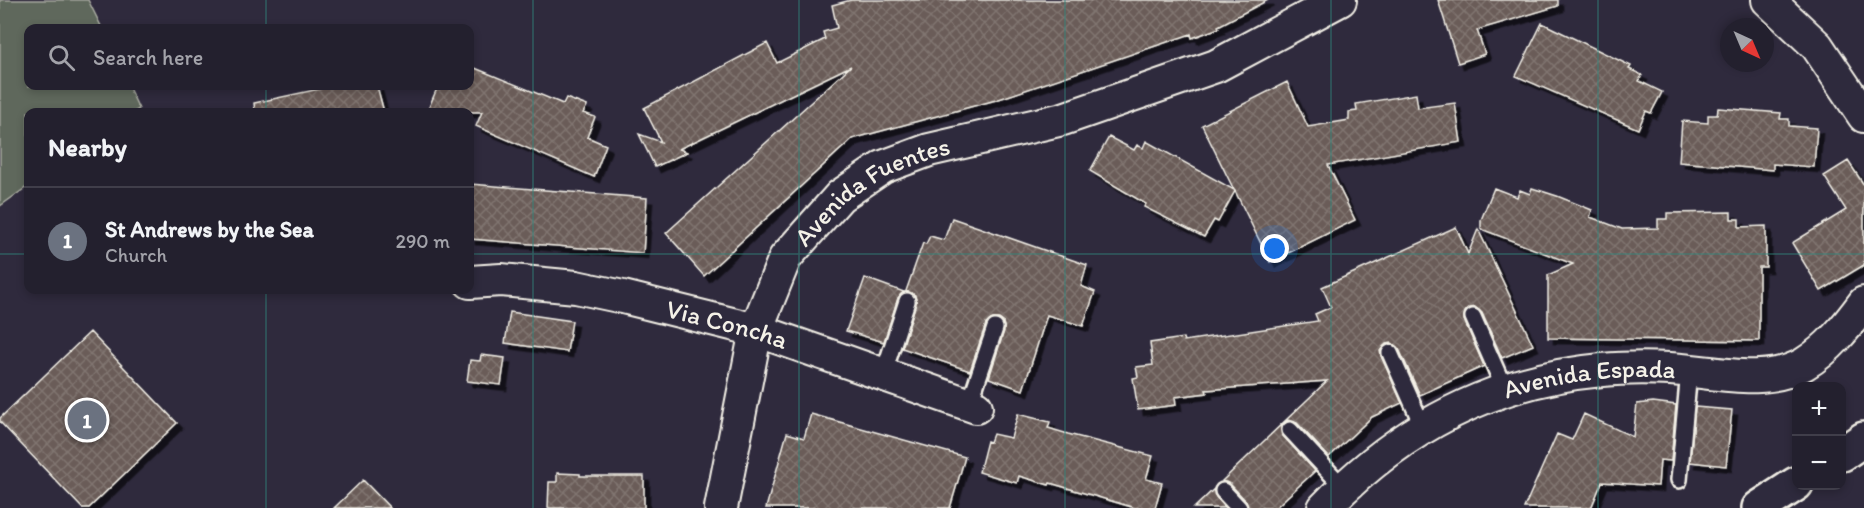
<!DOCTYPE html>
<meta charset="utf-8">
<style>
body{margin:0;font-family:Itim,sans-serif;background:#2b2836;color:#f1f3f6}
.controls{position:absolute;right:18px;bottom:18px;display:grid;overflow:hidden;border-radius:12px;box-shadow:0 3px 9px #0003}
.controls button{width:54px;height:54px;display:grid;place-items:center;padding:0;border:0;border-bottom:2px solid #403e4a;background:#23202e;color:#f1f3f6;font:30px sans-serif}
.compass{position:absolute;left:1720px;top:18px;width:54px;height:54px;border-radius:50%;background:#23202e;box-shadow:0 3px 9px #0003;rotate:136deg}
.you{position:absolute;left:1275px;top:249px;width:21px;height:21px;margin:-15px;border:4px solid #fff;border-radius:50%;background:#1a73e8;box-shadow:0 0 0 9px #1a73e833}
.badge{display:grid;place-items:center;width:39px;height:39px;border-radius:50%;background:#ff9aa2;color:#fff;font-size:20px;font-weight:700}
.pin{position:absolute;translate:-50% -50%;border:3px solid #fff;box-shadow:0 2px 6px #0006}
.list{margin:0;padding:0;list-style:none}
h2{display:flex;justify-content:space-between;align-items:center;height:78px;margin:0;padding:0 24px;font-size:26px}
h2 small{font-size:20px;font-weight:400;color:#a3a3aa}
.list li{display:grid;grid-template-columns:39px 1fr auto;gap:18px;align-items:center;box-sizing:border-box;height:108px;padding:0 24px;border-top:2px solid #403e4a}
.list b{display:block;font-size:22px;white-space:nowrap}
.list p{margin:0;font-size:20px;white-space:nowrap;color:#a3a3aa}
.list em{font-size:20px;font-style:normal;color:#a3a3aa}
.icon{flex:none;width:33px;height:33px;fill:none;stroke:currentColor;stroke-width:2;stroke-linecap:round;stroke-linejoin:round}
.map{position:relative;flex:none;width:1864px;height:508px;overflow:hidden}
.search{position:absolute;background:#23202e;box-shadow:0 3px 9px #0003;left:24px;top:24px;width:450px;height:66px;display:flex;align-items:center;gap:15px;box-sizing:border-box;padding:0 21px;border-radius:12px;color:#a3a3aa;font-size:22px}
.panel{position:absolute;background:#23202e;box-shadow:0 3px 9px #0003;left:24px;top:108px;width:450px;height:186px;border-radius:12px}
.map>svg:first-child{display:block}
</style>
<div class="map">
<svg width="1864" height="508" viewBox="0 0 1864 508">
<defs>
<pattern id="building-cross-hatch" width="8" height="8" patternUnits="userSpaceOnUse" patternTransform="scale(1.5)"><rect width="8" height="8" fill="#6a5c58"/><path d="M0 0l8 8M0 8l8-8" fill="none" stroke="#807470"/></pattern>
<filter id="shadow"><feDropShadow dx="5.5" dy="5.5" stdDeviation="0" flood-color="#0009"/></filter>
</defs>
<rect width="100%" height="100%" fill="#2f2a3d"/>
<filter id="ink" filterUnits="userSpaceOnUse"><feTurbulence type="fractalNoise" baseFrequency=".0167" numOctaves="2"/><feDisplacementMap in="SourceGraphic" scale="12" xChannelSelector="R" yChannelSelector="G"/><feConvolveMatrix kernelMatrix="1 2 1 2 8 2 1 2 1" color-interpolation-filters="sRGB"/></filter>
<g filter="url(#ink)">
<path fill="#5f675b" stroke="#aaaca2" stroke-width="1.5" d="M0,0h88l14,28h-74v58h100l11,23 -5,3h-106v74l-28,20z"/>
<path fill="url(#building-cross-hatch)" stroke="#f4f1e8" stroke-width="1.5" filter="url(#shadow)" d="M851,0h417l-50,26 1,2 -27,10 -1,-4 -195,66 -144,39 -148,137 -38,-43 185,-167 -172,83 8,3 -32,15 -16,-33 22,8 -17,-34 123,-65 10,20 48,-24 -2,-7 14,-4 -5,-23z
M1438,0h120v6l-81,24 8,24 -27,9z
M1542,23l89,43 -2,3 13,6 -3,6 23,11 -11,21 -5,-2 -8,18 -122,-53z
M470,66l93,38 3,-6 21,8 -4,7 12,4 -8,20 19,8 -12,32 -118,-51 6,-14h-55l11,-26h32z
M1287,82l21,45 41,-7v-8l8,-1 -1,-7 60,-10 2,14 37,-5 6,39 -133,23 27,55 -85,42 -35,-71 -17,31 -4,-2 -10,17 -60,-30 2,-3 -56,-33 19,-34 25,13 3,-5 6,3 3,-7 88,49 -32,-65z
M333,86h44l7,26h-129l-1,-9z
M1718,108l63,5 -1,6h9v7l28,2 -3,39 -41,-3v6l-94,-8 3,-41 26,2v-8h9z
M1848,161l16,24v80l-43,26 -29,-48 54,-33 -22,-34z
M470,184l177,14 -4,55 -173,-14z
M1494,188l23,9 3,-7 10,4 2,-6 25,8 35,14 -2,7 32,12 36,-1v-9h9v-6l64,-1v7h8v8l27,-1v41h-7v74l-211,-3v-63l25,-11 -92,-35v-9z
M952,218l135,47 -6,21 14,6 -12,34 -36,-11 -24,75 -34,-12 15,-47 -1,-9 -4,-3h-6l-7,5 -16,47 -68,-23 14,-45 -1,-8 -9,-4 17,-48 3,1 4,-8 14,4z
M1456,227l12,27 10,-25 55,116 -31,13 -20,-45 -7,-6 -6,1 -4,4 -1,8 20,46 -64,29 -21,-46 -7,-6 -6,1 -6,7 1,5 21,47 -30,14 -43,40 -32,-34 -9,-3 -4,3 -3,5 2,8 32,35 -40,37h-27l-2,-7 -16,-17 -8,-3 105,-100 -121,9 1,3 -32,4 1,8 -38,5 -5,-32 5,-1 -2,-10 17,-2 -3,-22 33,-5 1,3 134,-20 -3,-7 16,-7 -9,-20z
M865,278l39,14 -6,6 -14,44 -38,-11z
M510,312l62,9 -5,31 -62,-9z
M90,332l87,91 -88,85h-7l-82,-86v-4z
M481,355l24,3 -4,27 -34,-4 3,-21 10,1z
M1653,402l23,3 -5,56 -11,-1 -2,26 -56,-4 -11,26h-67l33,-74 15,6 12,-26 49,23 4,-33z
M1695,407l37,3 -6,56 -36,-4z
M811,414l154,43 -15,51h-184l21,-75 17,5z
M1018,414l32,8 -2,6 20,6 85,22 -7,23 16,4 -7,25h-20l-85,-25 -1,2 -30,-9 -2,7 -38,-11 8,-31 3,1 3,-8 18,4z
M557,473l23,1v2h64v32h-96l1,-26h8z
M363,480l27,28h-56z
M1214,489l2,8 10,11h-32z"/>
<g fill="none" stroke-linecap="round" stroke-linejoin="round">
<defs>
<path id="lane" d="M1473,317l32,73
M1390,353l33,74
M883,375l24,-74
M969,405l26,-77
M1290,430l54,58
M1679,480l10,-109
M1223,491l16,17"/>
<g id="street">
<path d="M1768,0l49,46 47,70"/>
<path id="s1" d="M470,282l31,-2 75,7 47,10 133,33 220,77"/>
<path id="s2" d="M721,508l35,-178 29,-72 55,-62 43,-29 46,-17 134,-31 153,-53 124,-66"/>
<path id="s3" d="M1324,508c77,-80 167,-128 278,-138 22,-2 46,-2 68,-1 43,2 94,18 134,-5 25,-15 43,-38 60,-61"/>
</g>
<path id="secondary" d="M1842,454l22,-15
M1759,508l37,-24"/>
</defs>
<use href="#lane" stroke="#f4f1e8" stroke-width="20"/>
<use href="#street" stroke="#f4f1e8" stroke-width="36"/>
<use href="#secondary" stroke="#f4f1e8" stroke-width="38"/>
<use href="#lane" stroke="#2f2a3d" stroke-width="15"/>
<use href="#street" stroke="#2f2a3d" stroke-width="32"/>
<use href="#secondary" stroke="#2f2a3d" stroke-width="33"/>
</g>
</g>
<path fill="none" stroke="#318880" stroke-width="1.5" stroke-opacity="0.55" d="M266,0v28M533,0v508M799,0v508M1065,0v508M1331,0v508M1598,0v508M266,86v26M0,254h28M470,254h1394M266,290v218"/>
<g text-anchor="middle" dominant-baseline="central" stroke-width="4.5" stroke-linejoin="round" paint-order="stroke">
<g font-size="26" fill="#f4f1e8" stroke="#2f2a3d">
<text stroke="none"><textPath href="#s2" startOffset="372">Avenida Fuentes</textPath></text>
<text stroke="none"><textPath href="#s1" startOffset="262">Via Concha</textPath></text>
<text stroke="none"><textPath href="#s3" startOffset="304">Avenida Espada</textPath></text>
</g>
</g>
</svg>
<div class="controls">
<button>+</button>
<button>−</button>
</div>
<svg class="compass" viewBox="-18 -18 36 36"><path d="M0-13l5 13h-10z" fill="#e53935"/><path d="M0 13l5-13h-10z" fill="#a3a3aa"/></svg>
<div class="you"></div>
<div class="pin badge" style="left:87px;top:420px;background:#6b7280">1</div>
<div class="search"><svg class="icon" aria-label="search" viewBox="0 0 24 24"><circle cx="10" cy="10" r="6"/><path d="M15 15l6 6"/></svg>Search here</div>
<section class="panel">
<h2>Nearby<small></small></h2>
<ul class="list">
<li><span class="badge" style="background:#6b7280">1</span><div><b>St Andrews by the Sea</b><p>Church</p></div><em>290 m</em></li>
</ul>
</section>
</div>
